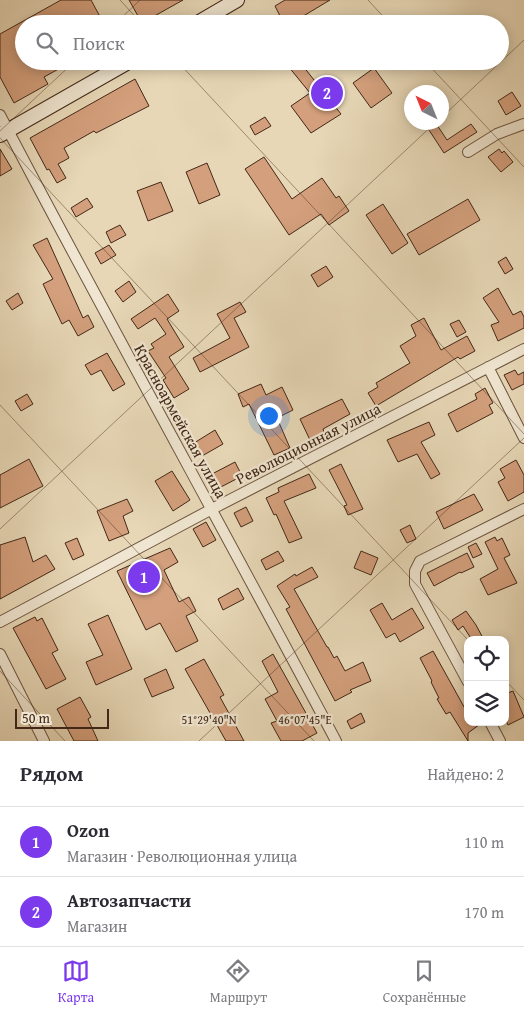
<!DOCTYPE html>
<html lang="ru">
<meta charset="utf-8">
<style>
body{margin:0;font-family:"Gentium Book Plus",serif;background:#f7f7f7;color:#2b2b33}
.controls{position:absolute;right:15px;bottom:15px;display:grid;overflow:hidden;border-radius:10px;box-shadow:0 2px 12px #0003}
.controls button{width:45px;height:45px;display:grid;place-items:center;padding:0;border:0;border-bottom:1px solid #e1e1e2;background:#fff;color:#2b2b33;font:25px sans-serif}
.compass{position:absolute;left:404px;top:85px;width:45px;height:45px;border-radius:50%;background:#fff;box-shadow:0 2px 12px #0003;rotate:317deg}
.scale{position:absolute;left:15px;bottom:12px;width:94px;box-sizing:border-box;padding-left:5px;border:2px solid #432817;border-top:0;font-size:14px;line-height:18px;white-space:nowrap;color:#432817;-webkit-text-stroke:4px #efe5d0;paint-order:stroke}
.you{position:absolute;left:268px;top:415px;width:18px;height:18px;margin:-12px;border:4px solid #fff;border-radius:50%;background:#1a73e8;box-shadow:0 0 0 8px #1a73e833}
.badge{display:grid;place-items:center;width:32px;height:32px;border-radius:50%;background:#7c3aed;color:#fff;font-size:16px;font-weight:700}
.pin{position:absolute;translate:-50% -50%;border:2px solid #fff;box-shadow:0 1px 5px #0006}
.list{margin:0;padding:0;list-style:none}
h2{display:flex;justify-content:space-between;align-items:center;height:65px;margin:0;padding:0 20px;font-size:21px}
h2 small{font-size:16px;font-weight:400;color:#7c7c81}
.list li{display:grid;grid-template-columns:32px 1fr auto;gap:15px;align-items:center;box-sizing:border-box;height:70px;padding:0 20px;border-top:1px solid #e1e1e2}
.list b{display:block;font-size:19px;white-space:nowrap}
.list p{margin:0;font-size:16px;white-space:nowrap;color:#7c7c81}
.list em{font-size:16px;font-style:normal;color:#7c7c81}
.icon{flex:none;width:28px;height:28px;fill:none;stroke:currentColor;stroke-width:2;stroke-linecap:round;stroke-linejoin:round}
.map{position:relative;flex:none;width:524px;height:741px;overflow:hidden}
.search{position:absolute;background:#fff;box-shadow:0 2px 12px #0003;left:15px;right:15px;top:15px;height:55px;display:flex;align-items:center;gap:12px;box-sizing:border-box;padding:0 18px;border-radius:28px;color:#7c7c81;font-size:19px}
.sheet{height:205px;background:#fff}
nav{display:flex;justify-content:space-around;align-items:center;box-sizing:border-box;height:70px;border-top:1px solid #e1e1e2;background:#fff;font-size:14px;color:#7c7c81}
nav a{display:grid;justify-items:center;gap:2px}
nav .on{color:#7c3aed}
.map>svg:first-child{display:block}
</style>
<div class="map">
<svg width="524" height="741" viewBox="0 0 524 741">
<rect width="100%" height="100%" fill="#e7d7b6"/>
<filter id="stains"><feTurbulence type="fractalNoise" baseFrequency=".004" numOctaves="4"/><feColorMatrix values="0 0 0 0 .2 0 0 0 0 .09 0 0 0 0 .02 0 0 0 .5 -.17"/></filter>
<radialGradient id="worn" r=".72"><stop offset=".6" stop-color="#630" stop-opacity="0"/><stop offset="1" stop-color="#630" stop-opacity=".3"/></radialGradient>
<path fill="#d39f7c" stroke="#432817" d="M61,0h30l13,24h-80v37h49l-29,16 4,7 -34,19 -14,-26v-43z
M129,0h54l-41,23z
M285,0h45l-40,24h-6l-9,-18z
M284,61h15l42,53 -30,19 -20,-27 19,-13z
M374,68l18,25 -21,15 -18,-25z
M135,79l14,27 -53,27 -2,-2 -30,17 5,10 -11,6 8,14 -9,5 -8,-14 -2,1 -17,-32z
M512,92l9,14 -15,9 -8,-14z
M265,117l6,9 -16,9 -5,-9z
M435,122l12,18 24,-16 6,8 -33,21 -17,-26z
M0,149l12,20 -12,7z
M499,149l3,4 2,-2 9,11 -12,10 -13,-15z
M264,157l28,42 30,-21 14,20 3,-2 10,15 -20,14 -8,-11 -32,21 -44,-66z
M207,163l13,32 -21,9 -13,-32z
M161,182l12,29 -25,10 -11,-30z
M87,198l6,9 -17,10 -5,-9z
M468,199l12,21 -61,35 -12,-21z
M383,204l25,39 -16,11 -26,-39z
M120,225l6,10 -15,8 -5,-11z
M47,238l36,80 5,-3 6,12 -16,9 -9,-16 -7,4 -19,-40 10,-5 -20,-34z
M109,245l7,10 -15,9 -6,-11z
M506,257l7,12 -8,5 -7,-12z
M326,266l7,11 -15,10 -7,-12z
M129,281l7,11 -13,10 -8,-11z
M498,288l15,27 8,-4 3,6v11l-26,13 -7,-16 8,-3 -16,-24z
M18,293l5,10 -11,7 -6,-9z
M168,294l11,17 -12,8 17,28 -15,10 20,32 -15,9 -11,-18 3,-2 -18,-27 6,-3 -3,-4 15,-10 -11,-16 -17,11 -7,-10z
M240,302l6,10 -12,6 15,29 -49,25 -7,-14 37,-20 -13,-24z
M424,318l17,32 26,-14 8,15 -15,8 -2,-2 -82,49 -8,-13 10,-6 -2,-4 34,-20 -10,-17 16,-10 -5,-11z
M459,320l7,12 -9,5 -7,-13z
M107,353l18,31 -12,7 -12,-21 -10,5 -6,-10z
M515,370l3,5 6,-3v12l-12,6 -8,-15z
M261,384l5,11 16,-8 11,23 -16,8 13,30 -16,7 -25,-51 -6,3 -5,-13z
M485,388l8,15 -4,2 4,8 -36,19 -9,-18 29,-15 -2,-5z
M27,394l6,10 -12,7 -6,-10z
M342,399l8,15 -27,15 1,3 -14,8 -10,-21z
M429,422l6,13 -14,7 19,32 -9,5 -14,-25 -19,8 -11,-22z
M215,430l8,14 -21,12 -8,-13z
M29,459l14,27 -43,22v-33z
M516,460l8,15v17l-16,9 -10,-19 7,-4 -5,-9z
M235,462l7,14 -23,12 -7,-14z
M341,464l22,45 -15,6 -4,-9 3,-1 -18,-35z
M172,471l18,29 -17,11 -18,-30z
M309,474l7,14 -32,13 18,37 -13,5 -13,-29 -2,1 -8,-17 13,-6 -1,-4z
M474,494l9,16 -39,19 -8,-17z
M127,499l6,12 -10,5 6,17 -20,8 -12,-30z
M246,507l7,14 -12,6 -7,-14z
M206,522l10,18 -13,7 -10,-18z
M410,525l6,14 -9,4 -7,-13z
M25,537l8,25 13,-7 9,14 -55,30v-54z
M495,537l2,4 5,-3 8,17 -6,3 13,25 -29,12 -8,-16 18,-10 -13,-27z
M77,538l7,17 -11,5 -8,-17z
M476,543l6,11 -9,4 -5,-11z
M170,548l8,14 -14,8 15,32 10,-5 7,14 -10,5 12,25 -22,11 -16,-29 -14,7 -29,-59z
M278,551l6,10 -18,9 -5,-10z
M361,551l17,7 -7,17 -17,-7z
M467,553l7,14 -13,6 -1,-1 -26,14 -7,-13z
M312,567l6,10 -24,12 33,58h1l6,11 3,-2 8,15 18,-9 8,19 -21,9 2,2 -17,9 -49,-92 4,-2 -13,-21 18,-12 1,2z
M238,588l6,11 -21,11 -5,-11z
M382,603l10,17 20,-12 12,20 -24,14 -5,-9 -9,5 -16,-28z
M466,611l10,14 8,15h-12l-9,-14 -5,4 -6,-10z
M108,615l24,54 -36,16 -10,-23 17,-7 -15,-31z
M35,617l2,4 5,-3 16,32 -6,3 14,26 -20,10 -33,-61z
M433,651l35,63v8h15l-15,11v8l-18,-29 -4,2 -9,-15 2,-1 -8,-16 1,-1 -12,-23z
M273,654l44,79 -15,8h-21l-10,-18 6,-2 -12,-22 13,-7 -16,-31z
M204,659l20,36 -4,2 24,44h-18l-41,-72z
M166,669l8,19 -22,9 -8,-18z
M513,691l11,26 -16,8 -3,-7v-24z
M80,697l11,20 -3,2 10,22h-24l-17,-32z
M361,713l4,9 -14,7 -4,-8z"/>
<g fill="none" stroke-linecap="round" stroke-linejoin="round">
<defs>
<path id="minor" d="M0,115c110,210 225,417 336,626
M468,152l29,-18 27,-10
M488,367l36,71
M0,622l212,-113 312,-160
M0,654l44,87
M468,682l-53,-98v-13l5,-10 104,-52
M490,722l10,19"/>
<path id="secondary" d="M196,24l41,-24
M0,135l130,-74"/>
</defs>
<use href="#minor" stroke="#6c543f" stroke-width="12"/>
<use href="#secondary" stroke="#432817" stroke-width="16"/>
<use href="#minor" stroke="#efe5d0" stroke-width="10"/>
<use href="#secondary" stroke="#efe5d0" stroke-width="14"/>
</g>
<path fill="none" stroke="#432817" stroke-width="1" stroke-opacity="0.45" d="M120,0l22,24M368,0l22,24M115,24l25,-24M177,61l347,373M425,61l99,106M442,117l82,-77M0,131l75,-70M0,138l468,502M0,405l314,336M0,529l436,-407M0,671l65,70M505,680l19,20M199,741l325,-303"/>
<g text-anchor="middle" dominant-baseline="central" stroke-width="4.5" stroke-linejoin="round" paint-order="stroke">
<g font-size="16" fill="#432817" stroke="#efe5d0">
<text transform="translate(181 421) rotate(61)">Красноармейская улица</text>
<text transform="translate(308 443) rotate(-27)">Революционная улица</text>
</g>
</g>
<g font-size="12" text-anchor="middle" fill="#432817" stroke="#efe5d0" stroke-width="4.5" stroke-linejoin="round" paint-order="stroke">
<text x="305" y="724">46°07'45"E</text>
<text x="209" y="724">51°29'40"N</text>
</g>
<rect width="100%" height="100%" filter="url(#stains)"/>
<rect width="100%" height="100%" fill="url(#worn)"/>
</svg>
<div class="controls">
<button><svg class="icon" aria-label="locate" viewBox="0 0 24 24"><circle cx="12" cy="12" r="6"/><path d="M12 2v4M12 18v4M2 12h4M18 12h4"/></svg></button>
<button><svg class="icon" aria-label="layers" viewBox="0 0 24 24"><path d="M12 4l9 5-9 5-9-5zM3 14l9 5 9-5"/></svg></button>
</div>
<svg class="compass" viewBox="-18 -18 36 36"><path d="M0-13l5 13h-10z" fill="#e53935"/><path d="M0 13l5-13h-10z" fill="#7c7c81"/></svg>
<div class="scale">50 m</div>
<div class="you"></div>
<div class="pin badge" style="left:144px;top:577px">1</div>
<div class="pin badge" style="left:327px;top:93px">2</div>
<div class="search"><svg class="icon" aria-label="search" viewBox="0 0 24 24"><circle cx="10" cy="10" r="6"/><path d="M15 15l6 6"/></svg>Поиск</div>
</div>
<section class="sheet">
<h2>Рядом<small>Найдено: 2</small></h2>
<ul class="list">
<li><span class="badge">1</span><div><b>Ozon</b><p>Магазин · Революционная улица</p></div><em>110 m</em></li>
<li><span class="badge">2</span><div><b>Автозапчасти</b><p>Магазин</p></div><em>170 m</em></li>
</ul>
</section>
<nav>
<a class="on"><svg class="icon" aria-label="map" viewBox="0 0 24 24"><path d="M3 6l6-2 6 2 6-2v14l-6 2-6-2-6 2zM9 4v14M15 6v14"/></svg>Карта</a>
<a><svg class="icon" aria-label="directions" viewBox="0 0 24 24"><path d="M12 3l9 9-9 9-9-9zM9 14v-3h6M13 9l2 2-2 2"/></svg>Маршрут</a>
<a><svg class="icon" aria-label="saved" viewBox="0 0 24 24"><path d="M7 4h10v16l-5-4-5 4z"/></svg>Сохранённые</a>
</nav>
